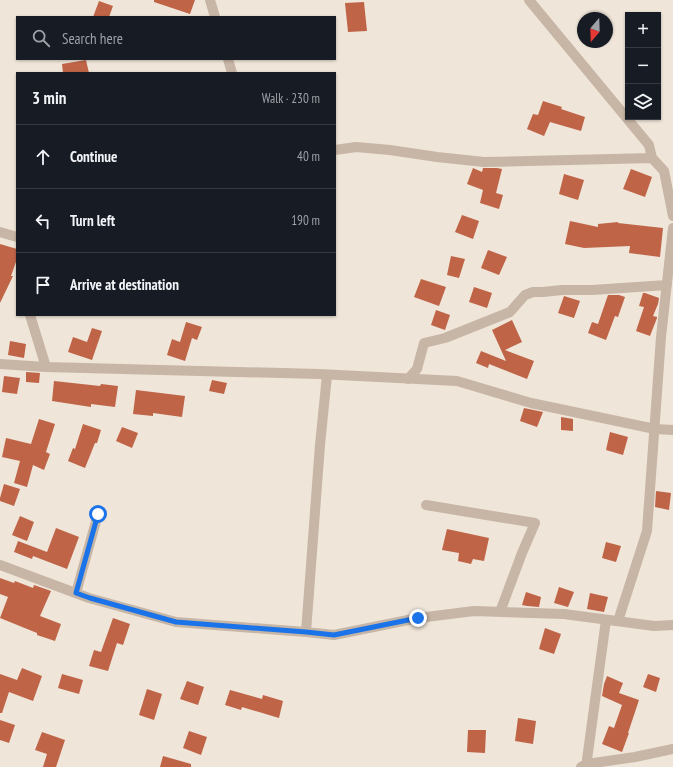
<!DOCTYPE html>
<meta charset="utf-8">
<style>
body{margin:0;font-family:"PT Sans Narrow",sans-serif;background:#20242c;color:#f1f3f6}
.controls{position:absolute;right:12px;top:12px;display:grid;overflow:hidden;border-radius:0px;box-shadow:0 1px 3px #0004}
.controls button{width:36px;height:36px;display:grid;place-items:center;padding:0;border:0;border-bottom:1px solid #363941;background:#171b24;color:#f1f3f6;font:20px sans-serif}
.compass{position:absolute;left:577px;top:12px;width:36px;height:36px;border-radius:50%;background:#171b24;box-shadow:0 1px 3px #0004;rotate:199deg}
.stop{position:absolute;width:12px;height:12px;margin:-9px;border:3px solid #1a73e8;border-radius:50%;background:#fff}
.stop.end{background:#1a73e8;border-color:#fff;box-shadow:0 1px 4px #0008}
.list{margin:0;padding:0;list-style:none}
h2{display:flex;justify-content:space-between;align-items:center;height:52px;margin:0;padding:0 16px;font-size:17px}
h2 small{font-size:13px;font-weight:400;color:#9ea1a6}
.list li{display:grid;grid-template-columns:26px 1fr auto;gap:12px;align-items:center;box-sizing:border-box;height:64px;padding:0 16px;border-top:1px solid #363941}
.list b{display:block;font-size:15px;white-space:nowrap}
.list em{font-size:13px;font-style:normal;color:#9ea1a6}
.icon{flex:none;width:22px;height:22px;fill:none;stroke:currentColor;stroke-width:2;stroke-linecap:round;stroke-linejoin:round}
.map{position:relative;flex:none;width:673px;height:767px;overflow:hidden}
.search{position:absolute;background:#171b24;box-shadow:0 1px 3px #0004;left:16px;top:16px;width:320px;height:44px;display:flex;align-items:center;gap:10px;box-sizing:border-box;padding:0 14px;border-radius:0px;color:#9ea1a6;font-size:15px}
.panel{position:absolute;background:#171b24;box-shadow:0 1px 3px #0004;left:16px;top:72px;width:320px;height:244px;border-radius:0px}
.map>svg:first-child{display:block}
</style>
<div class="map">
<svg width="673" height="767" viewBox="0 0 673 767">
<rect width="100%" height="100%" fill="#efe5d9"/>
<path fill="#bf6447" d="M154,0h41l-5,14 -36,-12z
M99,1l14,5 -4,11h-16z
M364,2l3,29 -19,1 -3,-29z
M86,60l3,13h-26l-1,-9z
M543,101l19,6 -1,2 24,8 -4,14 -31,-9 -6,14 -17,-7 6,-15 5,1z
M473,168l9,4 1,-4h14l5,1 -6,24 7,2 -4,14 -19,-6 3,-13 -16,-6z
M631,169l21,8 -7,20 -22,-8z
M564,174l20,6 -6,20 -19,-6z
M462,215l17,6 -6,18 -18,-7z
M570,221l28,6v-3l20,-2v1l45,5 -3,29 -31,-4 1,-7 -46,2 -19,-4z
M0,244l17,5v10l-6,17h2l-13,27z
M488,250l19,7 -8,18 -18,-7z
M451,256l14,3 -6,19 -12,-3z
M421,279l25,8 -7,19 -25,-9z
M474,287l18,6 -5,15 -18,-6z
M643,293h2l14,5 -1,6 -5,12 4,1v1l-7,18 -14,-5 8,-24 -5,-1z
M608,295h11l6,2 -7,20 -3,-1 -9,24 -18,-7 4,-11 6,2z
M564,296l16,5 -6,17 -16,-5z
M436,310l14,5 -5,15 -14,-5z
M512,320l10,22 -17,8 29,11 -7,18 -38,-15 -1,4 -12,-5 5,-12 25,10 -14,-31z
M186,322l16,5 -5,13 -5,-2 -7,23 -18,-6 5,-16 8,3z
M92,328l10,3 -10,29 -24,-8 5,-15 14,5z
M10,341l16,3 -2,14 -16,-3z
M26,372l14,1 -1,10 -13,-1z
M4,376l16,2 -3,16 -15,-2z
M212,380l15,3 -3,11 -15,-3z
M54,381l46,5 1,-2 17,2 -3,21 -24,-3v3l-39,-6z
M136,390l49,6 -3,21 -29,-4v3l-20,-2z
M524,408l19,4 -6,15 -17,-6z
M561,417l12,2v12l-12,-1z
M39,419l16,5 -9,28 4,2 -6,16 -11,-5 -6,22 -13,-4 6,-22 -18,-4 4,-19 25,6z
M83,424l18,6 -4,13h-2l-10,25 -17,-7 5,-13 2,1z
M122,427l16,6 -6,15 -16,-7z
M610,432l18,5 -5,18 -17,-5z
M4,484l16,5 -6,17 -14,-5v-3z
M656,491l15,2 -2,17 -14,-3z
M20,516l14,6 -7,19 -15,-6z
M56,528l23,9 -12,32 -34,-13 -1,3 -18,-7 4,-11 29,11z
M447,529l42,9 -5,23 -11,-2 -2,5 -13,-3 1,-8 -17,-3z
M606,542l15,4 -5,16 -14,-4z
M0,578l14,5 1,-2 18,7 1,-3 17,6 -11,25 21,8 -6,17 -18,-6v-2l-37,-15 8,-21 -8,-3z
M559,587l15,5 -6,15 -14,-4z
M526,592l15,5 -2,10 -12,-1 -5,-1z
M590,593l18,4 -4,15 -17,-3z
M113,618l17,6 -7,21 -6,-2 -9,28 -19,-5 5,-16 7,2z
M545,628l16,6 -7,20 -15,-5z
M22,668l20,8 -9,25 -24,-9 -7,21h-2v-39l17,6z
M62,674l21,6 -4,14 -21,-6z
M648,674l12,4 -4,14 -13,-5z
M607,676l16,7 -4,10 20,7 -11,33h1l-7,19 -20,-8 7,-18 5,2 8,-23 -20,-9 2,-12z
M187,681l17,6 -6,18 -18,-6z
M147,689l15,5 -8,26 -15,-5z
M230,690l32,9 1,-4 20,6 -4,17 -37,-11 -1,3 -16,-5z
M518,718l18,3 -3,23 -18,-3z
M0,720l15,5 -6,18 -9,-3z
M468,730h18l-1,23 -18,-1z
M189,731l18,6 -6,18 -18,-7z
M42,732l23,8 -9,27h-13l4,-13 -12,-4z
M163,756l28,8v3h-31z"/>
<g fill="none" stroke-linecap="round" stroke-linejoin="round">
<path stroke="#c7b5a5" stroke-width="10" d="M210,0l5,17
M529,0l120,145 3,13
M228,59l4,14
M335,150l21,-3 34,3 47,7 47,5 168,-4 12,13 9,45
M0,232l17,5
M30,315l16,52 273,7 138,7 74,22 124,26 18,1
M0,364l46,3
M408,379l9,-10 7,-26 21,-5 65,-26 15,-17 8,-3h10l19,-2h30l75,-5
M426,505l109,18 -13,30 -22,59
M0,565l89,33 87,24 130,10 28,3 84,-17 56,-7 90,3 90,12 19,-1
M76,593l22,-79
M618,621l29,-90 14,-194 12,-109
M306,632l14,-187 7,-70
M581,767l6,-3 48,-7 38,-8
M586,767l20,-147"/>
</g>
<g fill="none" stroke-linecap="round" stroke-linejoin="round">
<path stroke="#1a73e8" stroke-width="5" d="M98,514l-22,79 14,5 86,24 130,10 28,3 84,-17"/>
</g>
</svg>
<div class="controls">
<button>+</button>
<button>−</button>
<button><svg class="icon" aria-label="layers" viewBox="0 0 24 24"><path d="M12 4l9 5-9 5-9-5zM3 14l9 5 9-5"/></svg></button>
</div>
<svg class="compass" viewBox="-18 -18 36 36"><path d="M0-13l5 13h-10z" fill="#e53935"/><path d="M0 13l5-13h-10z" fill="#9ea1a6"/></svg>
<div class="stop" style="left:98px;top:514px"></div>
<div class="stop end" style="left:418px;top:618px"></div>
<div class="search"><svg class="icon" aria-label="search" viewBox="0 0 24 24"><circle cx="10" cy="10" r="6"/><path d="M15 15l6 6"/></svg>Search here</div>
<section class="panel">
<h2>3 min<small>Walk · 230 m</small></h2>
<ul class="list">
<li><svg class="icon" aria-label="ahead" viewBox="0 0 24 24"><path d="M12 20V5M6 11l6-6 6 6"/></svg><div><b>Continue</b></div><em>40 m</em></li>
<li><svg class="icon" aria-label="left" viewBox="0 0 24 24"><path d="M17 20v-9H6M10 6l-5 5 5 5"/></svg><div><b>Turn left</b></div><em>190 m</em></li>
<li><svg class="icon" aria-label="arrive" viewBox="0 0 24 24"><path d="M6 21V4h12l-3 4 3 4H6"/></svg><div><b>Arrive at destination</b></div></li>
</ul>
</section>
</div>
